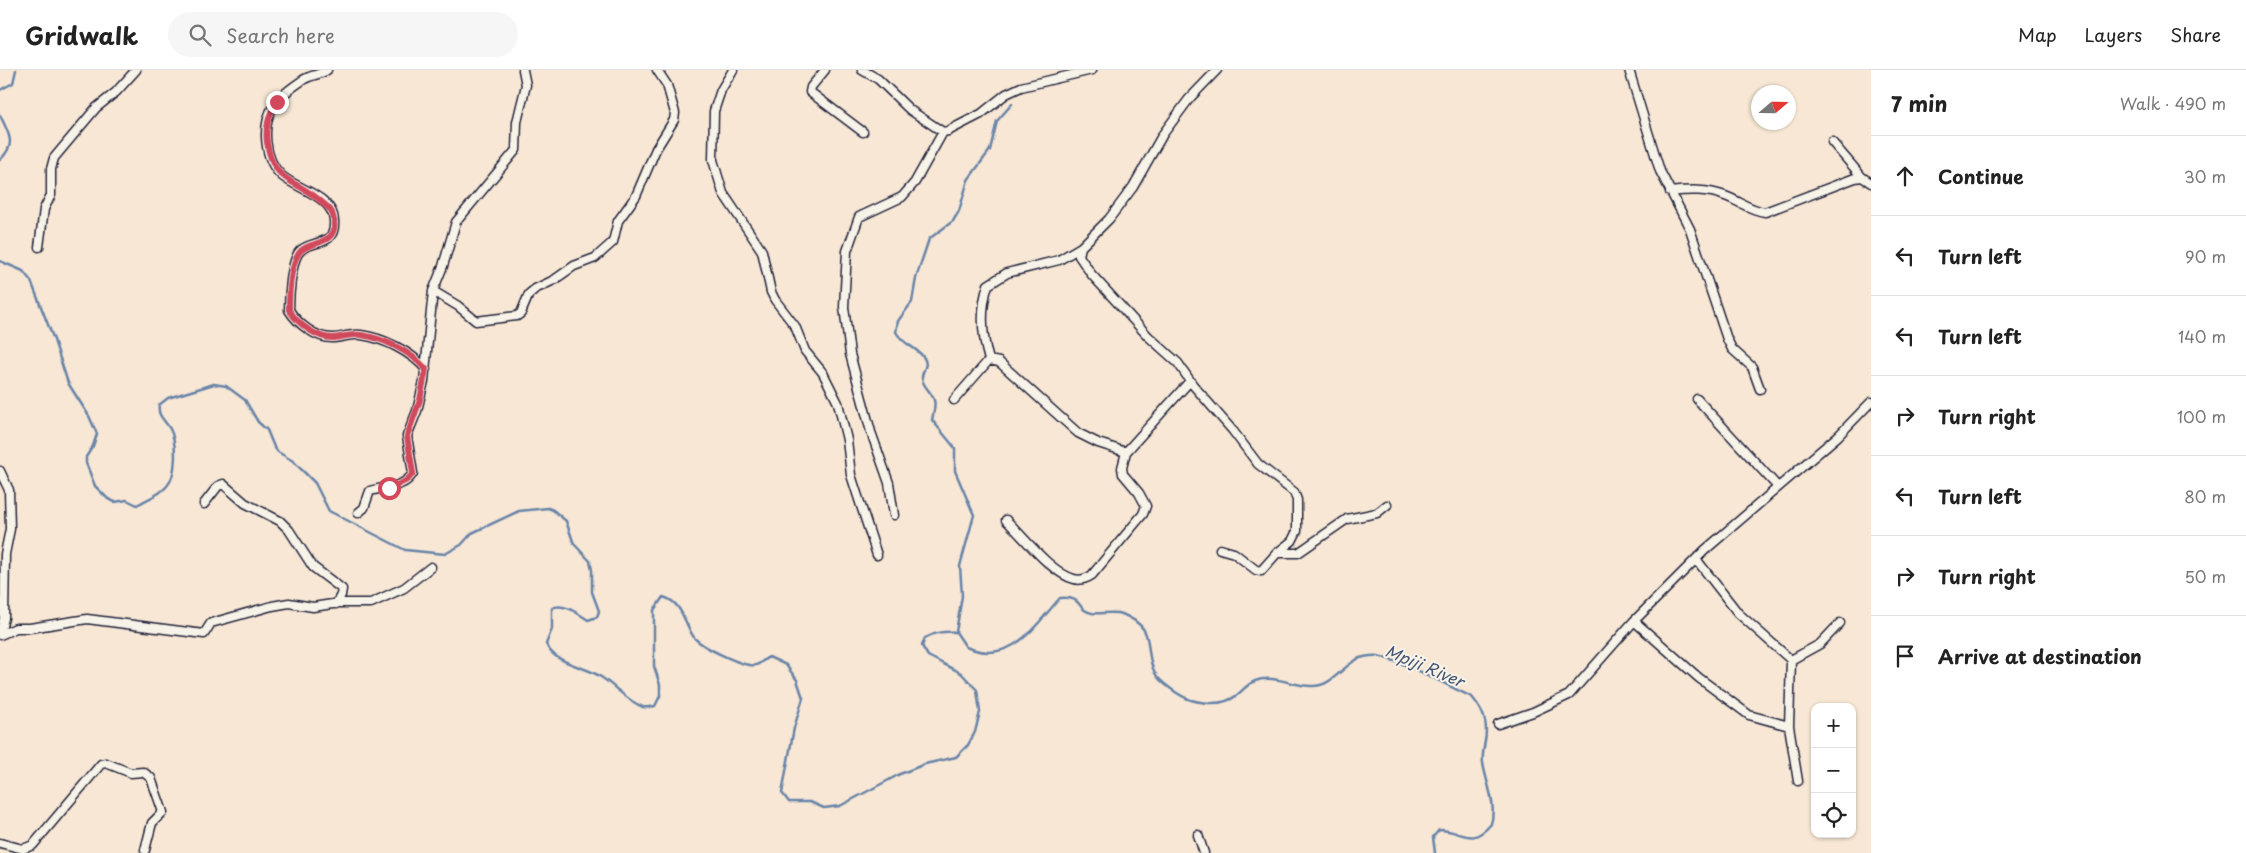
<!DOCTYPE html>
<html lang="en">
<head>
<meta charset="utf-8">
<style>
	body { margin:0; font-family:"Playpen Sans",sans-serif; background:#f6f6f6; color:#222 }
	.controls { position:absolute; right:15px; bottom:15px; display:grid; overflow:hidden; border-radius:10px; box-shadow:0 1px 4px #0004 }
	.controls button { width:45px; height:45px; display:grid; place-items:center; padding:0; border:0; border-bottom:1px solid #e0e0e0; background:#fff; color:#222; font:25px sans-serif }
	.compass { position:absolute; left:1751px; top:15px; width:45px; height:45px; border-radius:50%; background:#fff; box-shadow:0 1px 4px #0004; rotate:70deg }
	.stop { position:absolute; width:15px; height:15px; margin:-11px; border:4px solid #d1495b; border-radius:50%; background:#fff }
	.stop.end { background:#d1495b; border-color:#fff; box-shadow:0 1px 5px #0008 }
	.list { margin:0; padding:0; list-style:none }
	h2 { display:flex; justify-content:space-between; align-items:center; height:65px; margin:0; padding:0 20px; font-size:21px }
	h2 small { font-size:16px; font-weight:400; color:#767676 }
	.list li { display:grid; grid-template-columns:32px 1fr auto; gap:15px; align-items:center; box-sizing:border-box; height:80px; padding:0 20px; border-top:1px solid #e0e0e0 }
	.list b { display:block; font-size:19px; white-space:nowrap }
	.list em { font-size:16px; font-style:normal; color:#767676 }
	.icon { flex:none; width:28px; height:28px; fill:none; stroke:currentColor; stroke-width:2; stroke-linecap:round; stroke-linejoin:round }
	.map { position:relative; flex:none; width:1871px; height:783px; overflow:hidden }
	header { display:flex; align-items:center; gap:30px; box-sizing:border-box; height:70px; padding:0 25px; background:#fff; border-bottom:1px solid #e0e0e0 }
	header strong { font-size:24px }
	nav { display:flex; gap:28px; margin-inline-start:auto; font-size:18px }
	.search { width:350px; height:45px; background:#f6f6f6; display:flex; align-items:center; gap:12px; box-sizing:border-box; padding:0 18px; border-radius:28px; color:#767676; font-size:19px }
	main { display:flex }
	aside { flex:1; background:#fff }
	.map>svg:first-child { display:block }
</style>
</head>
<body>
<header>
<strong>Gridwalk</strong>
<div class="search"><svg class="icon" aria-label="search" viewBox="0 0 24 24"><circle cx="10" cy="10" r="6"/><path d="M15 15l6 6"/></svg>Search here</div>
<nav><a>Map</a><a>Layers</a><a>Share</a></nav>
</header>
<main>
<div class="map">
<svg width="1871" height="783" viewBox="0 0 1871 783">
	<rect width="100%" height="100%" fill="#f7e7d4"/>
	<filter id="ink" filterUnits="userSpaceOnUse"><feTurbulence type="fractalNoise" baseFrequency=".02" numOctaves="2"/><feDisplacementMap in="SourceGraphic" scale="10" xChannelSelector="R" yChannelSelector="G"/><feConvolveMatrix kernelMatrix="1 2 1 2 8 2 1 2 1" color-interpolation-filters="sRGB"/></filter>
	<g filter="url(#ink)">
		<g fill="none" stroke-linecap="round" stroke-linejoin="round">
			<path stroke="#6984a9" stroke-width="2.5" d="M0,20L13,13L16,0
				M0,45C9,65 17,73 0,90
				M0,191L23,201L31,211L54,270L68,313L89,346L97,364L93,376L86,387V393L95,416L108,429L115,432L127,430L137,435C147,429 160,425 167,416C177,405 177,372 170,359C165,350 157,346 159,335L168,328L214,314L226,316L245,330L258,352L267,360L274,377L278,382L293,391L315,413L329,441L405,480L445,484L461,475L472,463L519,441L548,438L553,440L566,451L574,474L590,491L592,500V522L599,541L597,547L588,550C578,544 564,532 552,538V559L546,574C555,595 584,595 601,607C615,616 627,631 643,637C647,638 650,637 655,636L660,626V615L654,596V540L663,527C682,532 684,552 693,566C699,576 745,598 756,595C760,594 764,589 769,587L786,595L797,610L803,628L794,658L782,723L789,732H810L824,738L840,736L900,704L925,694L956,687L968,675L975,662L980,642L977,620L961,603L928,586L922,576L925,568C936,562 944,561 956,562
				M956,562L966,577C1011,596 1034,557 1060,528C1085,526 1075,540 1092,543C1101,544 1113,541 1122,544C1159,559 1142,578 1155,603C1159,612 1181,627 1191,630C1206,634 1224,636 1237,625C1243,620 1249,613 1255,611C1273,604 1293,616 1311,616C1331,617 1340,599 1356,590C1360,587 1372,585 1378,586C1410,594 1442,613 1472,627C1478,634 1483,642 1485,651C1489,669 1481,677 1483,693C1486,713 1497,734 1491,754C1471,778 1463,760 1439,760L1433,767L1435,783
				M956,562L962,526L960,496L974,445L955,401V378L932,350C933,344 936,336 934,330C932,322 921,315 922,307C922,300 929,296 924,288C917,277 904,276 896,262L898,251L912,232L916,208L929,169L953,151L959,141L968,110L990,80L997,51L1012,34"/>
			<g stroke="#22223b" stroke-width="11">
				<path id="minor" d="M327,0C320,5 310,5 303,10C294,16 280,26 274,35C261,55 264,90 282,106C297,119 333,126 334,151C336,178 311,169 300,181C291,190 289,227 289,240C297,253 316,269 334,268C343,267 352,264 361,265C384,268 411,282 426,299
					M733,0L721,20L714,41L713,90L723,123L762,181L771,222L775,230L795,256L805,281L823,303L838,333L847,370L851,405L877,485
					M825,0L811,17L810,22L863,62
					M862,0L878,9L910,40L943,62L948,61L981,44L1006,24L1021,17L1092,0
					M1217,0L1189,29L1163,64L1133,117L1109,149L1081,177L1079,186L1092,205L1148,266L1178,293L1193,315L1233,361L1258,394L1294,422L1297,430V461L1292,471L1277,483
					M1629,0L1660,101L1690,159L1727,269L1732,279L1752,297L1760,319
					M1832,72L1862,107
					M1670,122C1689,120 1707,119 1725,126C1739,131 1750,140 1765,142L1855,108L1862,107L1871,113
					M39,177L44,139L51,125V99L54,88L96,38L116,22L136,0
					M433,221L458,236L476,251L517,246L521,243L529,224L535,219L554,210L574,196L595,188L613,172L618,151L636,126L656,79L674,50L675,43L667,15L657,0
					M989,290L999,292L1078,363L1098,373L1126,382
					M1697,329L1777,416
					M954,330L989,290C982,266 980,240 988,215L1007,203L1059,190L1081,177
					M0,401L9,420L10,459L5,484L4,548L0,564
					M204,434L218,416L223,414L245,433L280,451L289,460L313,497L342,519L341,525L336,534
					M358,443L364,438L370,421C385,416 404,419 413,403L407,366L417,341L424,311L433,221L443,196L456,152L516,80L517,52L526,15L523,0
					M894,445L889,413L871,362L850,284L844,237L847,181L859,147L902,127L915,112L943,62
					M1006,450C1023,466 1051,503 1074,509C1081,511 1086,509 1092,505L1143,444L1146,436L1139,423L1123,404L1122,398L1126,382L1190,311
					M1220,479L1234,483L1256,500L1261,501L1277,483H1298L1347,449L1377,443L1387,435
					M1696,489L1738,543L1791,590
					M1634,551L1699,608L1749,645L1789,656
					M0,565L16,558H30L87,549L204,564L211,553L272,536L289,533L313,537L339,533H371L404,518L431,497
					M1498,654L1533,642L1569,625L1634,551L1705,480L1838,366L1871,332
					M1798,711L1789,656L1791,590L1820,574L1840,553
					M1198,765L1204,783
					M0,773L23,779L33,775L101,694L106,693L131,703L143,702L151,708L163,742L152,753L145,780"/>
			</g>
			<use href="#minor" stroke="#f7f3e8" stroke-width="8"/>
		</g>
	</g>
	<g fill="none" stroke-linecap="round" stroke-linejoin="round" filter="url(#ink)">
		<path stroke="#d1495b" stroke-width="6" d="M277,32C269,43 265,59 267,72C273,115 298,109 324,134C328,137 332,140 333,146C342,177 307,170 299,183C290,197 289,224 289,240C297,253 317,269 334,268C343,267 352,264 361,265C384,268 411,282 426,299L420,330L407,366L413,403C408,412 399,414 389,418"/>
	</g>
	<g text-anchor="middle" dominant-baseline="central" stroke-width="4" stroke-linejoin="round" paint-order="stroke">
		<g font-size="16" font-style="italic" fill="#455372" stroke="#f7f3e8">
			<text transform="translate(1425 595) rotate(23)">Mpiji River</text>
		</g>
	</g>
</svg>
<div class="controls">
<button>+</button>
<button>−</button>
<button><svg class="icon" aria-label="locate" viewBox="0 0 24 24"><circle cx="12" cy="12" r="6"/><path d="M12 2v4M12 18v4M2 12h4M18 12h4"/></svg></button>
</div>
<svg class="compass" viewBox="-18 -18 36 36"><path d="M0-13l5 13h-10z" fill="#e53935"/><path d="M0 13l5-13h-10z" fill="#767676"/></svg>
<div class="stop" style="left:389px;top:418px"></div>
<div class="stop end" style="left:277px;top:32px"></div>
</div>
<aside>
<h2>7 min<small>Walk · 490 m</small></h2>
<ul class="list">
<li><svg class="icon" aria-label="ahead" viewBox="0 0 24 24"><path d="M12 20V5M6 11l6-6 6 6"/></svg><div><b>Continue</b></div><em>30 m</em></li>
<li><svg class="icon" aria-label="left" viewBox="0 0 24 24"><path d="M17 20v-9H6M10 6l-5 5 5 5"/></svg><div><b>Turn left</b></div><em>90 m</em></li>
<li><svg class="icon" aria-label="left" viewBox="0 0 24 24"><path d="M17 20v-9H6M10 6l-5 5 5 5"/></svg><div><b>Turn left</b></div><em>140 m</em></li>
<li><svg class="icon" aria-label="right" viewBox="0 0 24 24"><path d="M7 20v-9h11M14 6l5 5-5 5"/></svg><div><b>Turn right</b></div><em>100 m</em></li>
<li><svg class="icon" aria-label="left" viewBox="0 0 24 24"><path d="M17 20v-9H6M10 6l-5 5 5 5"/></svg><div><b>Turn left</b></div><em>80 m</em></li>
<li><svg class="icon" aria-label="right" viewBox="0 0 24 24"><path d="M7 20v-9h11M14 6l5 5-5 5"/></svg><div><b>Turn right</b></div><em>50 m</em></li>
<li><svg class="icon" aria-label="arrive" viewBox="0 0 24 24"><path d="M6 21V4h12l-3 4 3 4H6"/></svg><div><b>Arrive at destination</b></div></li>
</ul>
</aside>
</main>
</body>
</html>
